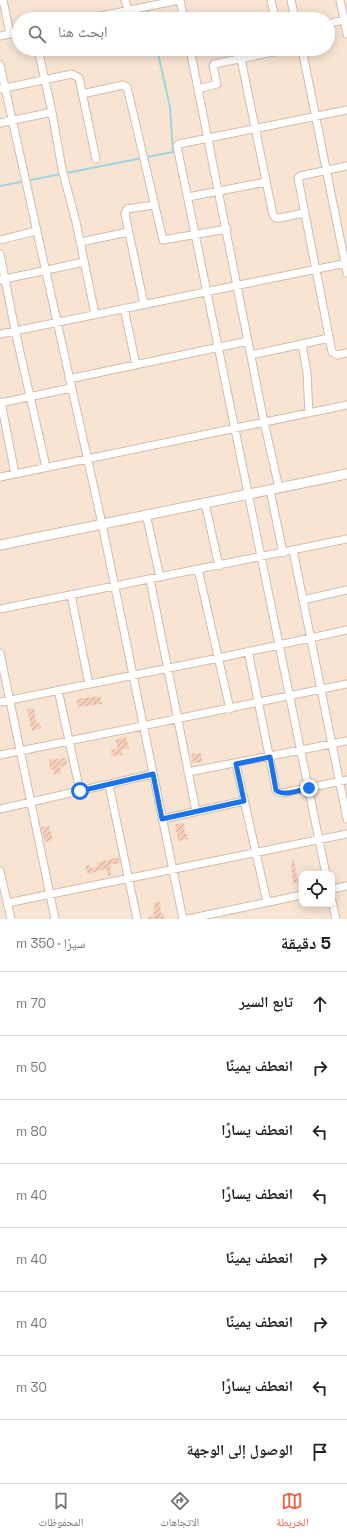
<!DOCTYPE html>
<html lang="ar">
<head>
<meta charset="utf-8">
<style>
	body { margin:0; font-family:"Space Grotesk","Noto Naskh Arabic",sans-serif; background:#f2f2f2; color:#222; direction:rtl }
	.controls { position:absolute; right:12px; bottom:12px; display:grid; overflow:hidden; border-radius:8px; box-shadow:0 2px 10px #0003 }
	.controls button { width:36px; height:36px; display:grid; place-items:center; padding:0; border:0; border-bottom:1px solid #e0e0e0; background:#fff; color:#222; font:20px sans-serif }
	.stop { position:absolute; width:12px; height:12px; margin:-9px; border:3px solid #1a73e8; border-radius:50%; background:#fff }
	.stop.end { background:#1a73e8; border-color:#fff; box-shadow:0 1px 4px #0008 }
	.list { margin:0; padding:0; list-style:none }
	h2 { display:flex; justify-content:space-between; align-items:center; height:52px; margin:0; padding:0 16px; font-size:17px }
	h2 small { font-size:13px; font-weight:400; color:#767676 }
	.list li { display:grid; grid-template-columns:26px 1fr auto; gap:12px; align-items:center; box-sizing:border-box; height:64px; padding:0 16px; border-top:1px solid #e0e0e0 }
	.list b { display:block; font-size:15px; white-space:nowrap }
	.list em { font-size:13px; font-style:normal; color:#767676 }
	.icon { flex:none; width:22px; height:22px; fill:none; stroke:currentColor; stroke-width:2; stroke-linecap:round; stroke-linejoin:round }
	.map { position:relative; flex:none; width:347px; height:919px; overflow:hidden; direction:ltr }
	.search { position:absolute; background:#fff; box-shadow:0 2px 10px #0003; left:12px; right:12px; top:12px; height:44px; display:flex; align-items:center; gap:10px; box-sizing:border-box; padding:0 14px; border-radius:22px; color:#767676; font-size:15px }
	.sheet { height:564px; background:#fff }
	nav { display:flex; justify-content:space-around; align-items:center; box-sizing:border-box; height:56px; border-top:1px solid #e0e0e0; background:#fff; font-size:11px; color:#767676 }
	nav a { display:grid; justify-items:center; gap:2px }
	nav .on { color:#f25b40 }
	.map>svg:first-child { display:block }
</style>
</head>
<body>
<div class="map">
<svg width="347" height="919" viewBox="0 0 347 919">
	<defs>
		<pattern id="building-hatch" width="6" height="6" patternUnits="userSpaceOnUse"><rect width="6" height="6" fill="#f6ceba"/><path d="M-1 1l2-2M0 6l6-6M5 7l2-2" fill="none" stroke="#ca9"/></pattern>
	</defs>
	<rect width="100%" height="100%" fill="#fef3e5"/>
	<path fill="#f7e4d3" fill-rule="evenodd" d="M0,0H347V919H0ZM19,19H328V49H19ZM302,874H332V904H302Z"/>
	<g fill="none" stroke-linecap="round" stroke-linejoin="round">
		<path stroke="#9dd7dd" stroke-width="2" d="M148,8L150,19
			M0,186L173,152L170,107L157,49"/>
	</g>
	<path fill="url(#building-hatch)" d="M100,696L102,704L78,707L76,699Z
		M34,708L36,724L40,723L41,728L32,731L27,709Z
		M126,737L129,748L121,750L123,755L112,756L111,749H118L115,740Z
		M201,753L202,762L193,763L191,754Z
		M66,758L67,765L60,767L61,773L54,774L53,769L50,770L49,760Z
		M184,823L185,834H187L188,839L178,841L175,824Z
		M49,826L53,840L45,842L41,827Z
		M119,857L120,863L110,865L111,876H108L106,869L88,874L85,866L90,865L91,868L98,867L97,863Z
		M294,860L298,882L293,883L291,861Z
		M154,902H160L161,914L163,913L164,919H148V917L154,916Z"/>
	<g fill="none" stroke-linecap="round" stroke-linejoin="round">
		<g stroke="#d4bbac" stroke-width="9">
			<path id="minor" d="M3,0L10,34
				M125,0L128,10
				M180,0L184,19
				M271,0L275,19
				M291,0L295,19
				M340,0L347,34
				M86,19L179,0
				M328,24L347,19
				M0,36L19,32
				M38,49L52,112L62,169L76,222L95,314
				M190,49L264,422L279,488
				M302,49L347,273
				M241,59L273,215L276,218H280L304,213
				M0,65L102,524L183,919
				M0,89L72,74L79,78L96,159
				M198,89L217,84L213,66L214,64L289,49
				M82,94L123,85L127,87L163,240L227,229
				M0,123L52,112
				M347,166L300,176L298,178L332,352L337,355L347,353
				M188,197L266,182
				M0,240L36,231
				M81,242L128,232
				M0,254L15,330L46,467
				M0,280L84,262
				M144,304L125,214L127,209L154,205
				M124,308L136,365
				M0,334L347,263
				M302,344L329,338
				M251,355L302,344L307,373L309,413
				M69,379L248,341
				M1,402L15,474
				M0,403L71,388
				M0,477L347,405
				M270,490L283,553
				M205,503L219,566
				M146,514L160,577
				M293,550L347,819
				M198,569L230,709
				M150,579L196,811
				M71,595L89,684
				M303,600L347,590
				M0,609L347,539
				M248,651L276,790L278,792L283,793L347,780
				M0,653L55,919
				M58,690L80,791
				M0,702L219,658L347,630
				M0,755L347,684
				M236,764L267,902
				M188,772L347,741
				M109,785L137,919
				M0,809L153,774
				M162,819L244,801
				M0,871L11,919
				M326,874L177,146L179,144L347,110
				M332,889L347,886
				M332,901L336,919
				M7,903L347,834
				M188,919L302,895"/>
		</g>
		<g stroke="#d4bbac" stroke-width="11">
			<path id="tertiary" d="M0,545L347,474"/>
		</g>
		<use href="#minor" stroke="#fff" stroke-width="7"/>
		<use href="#tertiary" stroke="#fff" stroke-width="9"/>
	</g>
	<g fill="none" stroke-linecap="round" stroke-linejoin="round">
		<path stroke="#1a73e8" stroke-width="5" d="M80,791L153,774L162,819L244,801L236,764L270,757L276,790C283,797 300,790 309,788"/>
	</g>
</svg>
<div class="controls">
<button><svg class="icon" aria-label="locate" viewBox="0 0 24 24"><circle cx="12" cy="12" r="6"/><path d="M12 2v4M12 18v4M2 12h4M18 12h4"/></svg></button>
</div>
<div class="stop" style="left:80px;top:791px"></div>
<div class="stop end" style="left:309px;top:788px"></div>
<div class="search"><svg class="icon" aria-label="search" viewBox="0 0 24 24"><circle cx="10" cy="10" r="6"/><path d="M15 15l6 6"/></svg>ابحث هنا</div>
</div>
<section class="sheet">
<h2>5 دقيقة<small>سيرًا · 350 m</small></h2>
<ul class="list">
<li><svg class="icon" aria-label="ahead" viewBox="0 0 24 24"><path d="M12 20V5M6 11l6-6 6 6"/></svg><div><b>تابع السير</b></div><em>70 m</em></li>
<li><svg class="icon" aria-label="right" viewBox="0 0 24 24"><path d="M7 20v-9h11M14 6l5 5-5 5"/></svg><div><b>انعطف يمينًا</b></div><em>50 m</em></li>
<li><svg class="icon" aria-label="left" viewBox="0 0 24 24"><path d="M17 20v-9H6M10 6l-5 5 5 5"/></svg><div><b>انعطف يسارًا</b></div><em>80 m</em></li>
<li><svg class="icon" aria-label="left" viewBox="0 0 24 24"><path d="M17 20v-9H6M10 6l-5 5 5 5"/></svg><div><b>انعطف يسارًا</b></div><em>40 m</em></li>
<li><svg class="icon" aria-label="right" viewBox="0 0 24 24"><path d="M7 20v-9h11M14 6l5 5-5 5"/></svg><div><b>انعطف يمينًا</b></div><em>40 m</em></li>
<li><svg class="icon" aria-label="right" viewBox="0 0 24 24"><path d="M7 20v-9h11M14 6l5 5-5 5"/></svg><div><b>انعطف يمينًا</b></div><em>40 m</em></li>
<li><svg class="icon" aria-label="left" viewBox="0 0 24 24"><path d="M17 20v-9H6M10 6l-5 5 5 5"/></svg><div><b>انعطف يسارًا</b></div><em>30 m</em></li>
<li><svg class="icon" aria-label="arrive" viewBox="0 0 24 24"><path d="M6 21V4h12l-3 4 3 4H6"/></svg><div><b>الوصول إلى الوجهة</b></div></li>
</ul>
</section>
<nav>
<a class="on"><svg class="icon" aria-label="map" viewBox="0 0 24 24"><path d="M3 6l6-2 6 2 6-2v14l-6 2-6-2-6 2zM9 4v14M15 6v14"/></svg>الخريطة</a>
<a><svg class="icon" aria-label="directions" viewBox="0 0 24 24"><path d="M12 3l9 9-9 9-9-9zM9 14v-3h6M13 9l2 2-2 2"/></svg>الاتجاهات</a>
<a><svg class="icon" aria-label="saved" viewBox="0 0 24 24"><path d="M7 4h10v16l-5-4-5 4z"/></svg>المحفوظات</a>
</nav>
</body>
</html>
